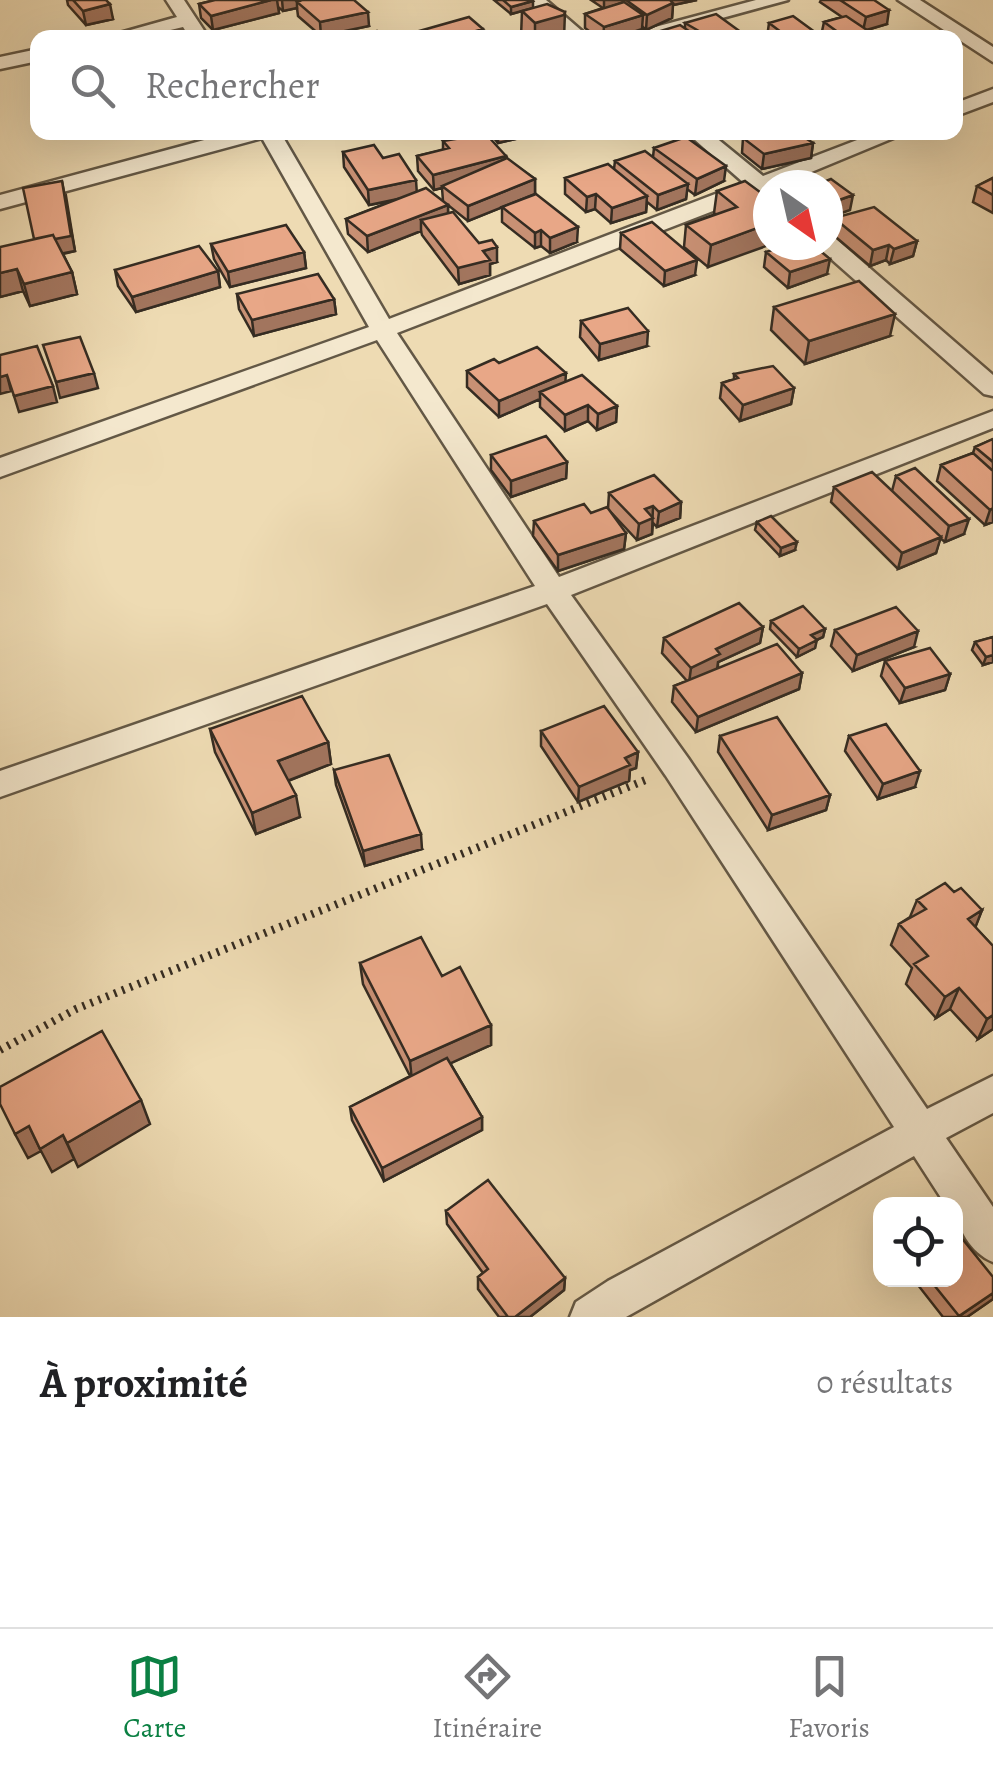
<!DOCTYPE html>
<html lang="fr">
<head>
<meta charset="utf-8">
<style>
	body { margin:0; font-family:Alegreya,serif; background:#f6f6f6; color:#202124 }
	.controls { position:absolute; right:30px; bottom:30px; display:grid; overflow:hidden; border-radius:20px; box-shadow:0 10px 40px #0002 }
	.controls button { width:90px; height:90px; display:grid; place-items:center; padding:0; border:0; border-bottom:2px solid #e0e0e0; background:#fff; color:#202124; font:50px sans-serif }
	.compass { position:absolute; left:753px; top:170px; width:90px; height:90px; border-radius:50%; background:#fff; box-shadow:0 10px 40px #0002; rotate:146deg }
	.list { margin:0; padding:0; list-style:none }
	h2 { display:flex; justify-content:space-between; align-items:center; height:130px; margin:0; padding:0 40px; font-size:42px }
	h2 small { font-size:32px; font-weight:400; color:#757577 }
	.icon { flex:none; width:55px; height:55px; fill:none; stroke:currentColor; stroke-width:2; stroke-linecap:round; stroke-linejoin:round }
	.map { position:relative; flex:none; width:993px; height:1317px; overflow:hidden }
	.search { position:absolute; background:#fff; box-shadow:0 10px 40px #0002; left:30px; right:30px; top:30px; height:110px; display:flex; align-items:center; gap:25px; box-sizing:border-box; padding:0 35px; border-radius:20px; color:#757577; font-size:38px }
	.sheet { height:310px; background:#fff }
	nav { display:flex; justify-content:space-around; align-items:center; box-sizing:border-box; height:140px; border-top:2px solid #e0e0e0; background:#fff; font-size:28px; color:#757577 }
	nav a { display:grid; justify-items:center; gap:5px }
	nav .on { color:#0b8043 }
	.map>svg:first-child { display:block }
</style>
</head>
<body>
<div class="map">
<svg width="993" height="1317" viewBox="0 0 993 1317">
	<rect width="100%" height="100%" fill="#eedbb3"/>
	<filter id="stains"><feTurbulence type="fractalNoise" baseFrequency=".002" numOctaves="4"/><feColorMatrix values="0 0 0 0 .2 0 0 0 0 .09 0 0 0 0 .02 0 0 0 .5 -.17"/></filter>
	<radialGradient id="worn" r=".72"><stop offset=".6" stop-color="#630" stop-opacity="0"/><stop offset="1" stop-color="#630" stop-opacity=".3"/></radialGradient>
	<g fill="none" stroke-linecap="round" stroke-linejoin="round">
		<g stroke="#635846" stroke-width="5">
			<path id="minor" d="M166,0H184L209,38H190L183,27L137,38H102L177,17Z
				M526,0H546L590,38H569Z
				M756,0H788L649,38H614Z
				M898,0H920L993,47V62Z
				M38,49V61L0,69V57Z
				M993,89V102L956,116V103Z
				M234,132H280L389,319L744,183L686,132H709L763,176L878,132H908L780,185H768V199L757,194L397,333L559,577L993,411V428L571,595L688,758L927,1109L993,1076V1113L946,1138L993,1207V1262C971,1253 956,1228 956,1204H945L914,1156L626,1317H570L576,1302L608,1281L894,1127L666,776L547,604L0,797V771L535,586L377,340L0,477V458L369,327L262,138L0,209V195Z
				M828,237L836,239L993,375V396L984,394L820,249L817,245H828Z"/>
		</g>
		<path stroke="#352c22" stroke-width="8" stroke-dasharray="2.5 6" stroke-linecap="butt" d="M0,1050L76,1009L648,779"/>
		<use href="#minor" fill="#f4e8ce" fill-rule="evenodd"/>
	</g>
	<path fill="#c89074" stroke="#352c22" stroke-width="2.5" d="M67,0H106L113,19L86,25L68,5Z
		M215,0H354L369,26L321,36L298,16L297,8L283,11L278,7L279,13L213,30L201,18L199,4Z
		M494,0H532L533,8L564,38L521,37L522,11L528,9L511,14Z
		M591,0H697L673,5L672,18L646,30L643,27L642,29L616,38H598L585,28V14L603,8Z
		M821,0H874L887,24L867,30L876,38H823L821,36L824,22L842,17L820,2Z
		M685,23L749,38H654V33L685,28Z
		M769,23L823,38L767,37Z
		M489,132H533V135L498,143Z
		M743,138L813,143L811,158L762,169L742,153Z
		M443,141L506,156V159L535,179V194L577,242L550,253L541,246L535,248L502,222V207L468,221L448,205V213L497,262L490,264V275L459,284L422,235L421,231L368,252L348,234L346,219L396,200L369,205L344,167L343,152L383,158L417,192L443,201L442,188L434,190L418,171L417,156L443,150Z
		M654,148L724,181L695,195L687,189L686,199L657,210L647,202L646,212L611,223L595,209L586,212L565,194V178L614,169L615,161L653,157Z
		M993,178V213L973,202L977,186Z
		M717,191L768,198L708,267L684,247L686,225L716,214L714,213Z
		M66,196L75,251L63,254L72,272L77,294L30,306L23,291L0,297L34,239Z
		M834,218L917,241L913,256L890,264L886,260L870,266L831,233Z
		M621,233L695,275L664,286L620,249Z
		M211,244L304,252L306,268L230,287L214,259Z
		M766,252L827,274L788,288L764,267Z
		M115,270L218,271L220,287L136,312L118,286Z
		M237,294L334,299L336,314L254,336L239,309Z
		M774,307L890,336L805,364L771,330Z
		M581,321L647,346L599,360L580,337Z
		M499,363L565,381L617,406L616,422L597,430L588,421L565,431L540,407V399L499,417L467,387V371Z
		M734,374L794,388L791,404L740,421L720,398L722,383L734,379Z
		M993,439V522L985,525L937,481L941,465L973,453L975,447Z
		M491,455L567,462L566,478L511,497L491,470Z
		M896,476L964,534L945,542L940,538L936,553L898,569L831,502L834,487L892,491Z
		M609,493L681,502L680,518L657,527L653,523L652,534L637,540L608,509Z
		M591,513L626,533L624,549L558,571L533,536L534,521Z
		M757,522L795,550L780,556L755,530Z
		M771,621L825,629L823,637L816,640L815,648L797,657L770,629Z
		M763,627L760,643L718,662V668L802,673L799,689L696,732L672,702L674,686L687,681L662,653L664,638Z
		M835,630L914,647L853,671L831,646Z
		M993,637V662L983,665L972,650L975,642Z
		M885,661L950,674L945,690L900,703L881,676Z
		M210,729L328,742L331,764L288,781L300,817L256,834L215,752Z
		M541,731L638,752L636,768L630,770L629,781L578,802L541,746Z
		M720,736L830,795L826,810L768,830L718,752Z
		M849,736L915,787L878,799L845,751Z
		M334,770L422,849L365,866L336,785Z
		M954,892L982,910L975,927L993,946V1029L978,1039L950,1009L936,1018L906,984L912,968L891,945L899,924L910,917L917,900Z
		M360,963L442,976L491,1025V1045L450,1063L482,1117V1130L384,1181L352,1120L350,1107L410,1076L363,984Z
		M446,1211L565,1278L564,1290L530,1317H499L478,1289V1277L483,1273L447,1224Z
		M993,1277V1299L967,1317H943L914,1280Z"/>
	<path fill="#a2755e" stroke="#352c22" stroke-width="2.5" d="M271,0H277L279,13L213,30L211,16Z
		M282,0H324L297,2V8L283,11Z
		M604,0H624V2L604,9Z
		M666,0H697L673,5L672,18L646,30L647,15Z
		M533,1V8L511,14V7Z
		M110,4L113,19L86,25L83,11Z
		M889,10L887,24L863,31L866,17Z
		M368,12L369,26L321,36L320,22Z
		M565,12L564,38H535V23Z
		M643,15L642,29L616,38H603L604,27Z
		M483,29L484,38H452Z
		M498,132H533V135L498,143Z
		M813,143L811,158L762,169L764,154Z
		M506,156V171L434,190L433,175Z
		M726,166L724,181L695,195L697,179Z
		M535,179V194L468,221V206Z
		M416,180L417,195L369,205L368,190Z
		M62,181L75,251L38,258Z
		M688,184L686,199L657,210L658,195Z
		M596,194L595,209L586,212L587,197Z
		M853,195L850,210L828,218V204Z
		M647,196L646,212L611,223L612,208Z
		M448,205V220H421V231L368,252L367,236Z
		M768,224L769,245L708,267L711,245Z
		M578,227L577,242L550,253V238Z
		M541,230V246L535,248V233Z
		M917,241L913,256L890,264L894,249Z
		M889,245L886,260L870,266L873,250Z
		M497,247V262L490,264V275L459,284L458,268L483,251Z
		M304,252L306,268L230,287L228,272Z
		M830,259L827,274L788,288L790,272Z
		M697,260L695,275L664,286L665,271Z
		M17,269L23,291L0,297V273Z
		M218,271L220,287L136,312L132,297Z
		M72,272L77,294L30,306L24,284Z
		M334,299L336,314L254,336L252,320Z
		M895,314L890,336L805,364L809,341Z
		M648,331L647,346L599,360L600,344Z
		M94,373L98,388L60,398L56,382Z
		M566,373L565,388L540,392V399L499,417V401Z
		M7,375L11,391L0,394V377Z
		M53,386L57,402L19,412L14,396Z
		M794,388L791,404L740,421L743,405Z
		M588,405V421L565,431V415Z
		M617,406L616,422L597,430L598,414Z
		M567,462L566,478L511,497V481Z
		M681,502L680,518L657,527L659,512Z
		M653,506L652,534L637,540L639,524L645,509Z
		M993,508V522L985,525L990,510Z
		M969,519L964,534L945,542L949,526Z
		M626,533L624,549L558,571V555Z
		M941,537L936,553L898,569L902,553Z
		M797,542L795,550L780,556L781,548Z
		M763,627L760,643L718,662L717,670L689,683L691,668L716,649Z
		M825,629L823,637L810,643L811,635Z
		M918,631L914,647L853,671L857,655Z
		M817,640L815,648L797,657L799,649Z
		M993,655V662L983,665L986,657Z
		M802,673L799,689L696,732L698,717Z
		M950,674L945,690L900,703L905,688Z
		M328,742L331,764L282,783L278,761Z
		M638,752L636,768L630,770L629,781L578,802L579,787L625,758Z
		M920,771L915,787L878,799L883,784Z
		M296,795L300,817L256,834L252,813Z
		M830,795L826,810L768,830L772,815Z
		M421,834L422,849L365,866L363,851Z
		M982,910L974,931L968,919Z
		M959,988L950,1009L936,1018L945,997Z
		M993,1015V1029L978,1039L987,1019Z
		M491,1025V1045L412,1081L410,1061Z
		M141,1100L150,1124L78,1167L67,1143Z
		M482,1117V1130L384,1181L382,1168Z
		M29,1126L41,1151L28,1158L15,1134Z
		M63,1135L74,1159L52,1172L40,1149Z
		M565,1278L564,1290L530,1317H515Z
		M993,1293V1299L967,1317H958Z"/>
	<path fill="#e8a787" stroke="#352c22" stroke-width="2.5" d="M73,0H106L110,4L83,11Z
		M215,0H271L211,16L199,4Z
		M302,0H354L368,12L320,22L297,2Z
		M503,0H532L533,1L511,7Z
		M626,0H670L673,3L647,15Z
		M840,0H874L889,10L866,17Z
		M624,2L643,15L604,27L585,14Z
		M547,4L565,12L564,15L535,23L522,11Z
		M716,14L749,38H711L685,23Z
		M793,16L823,38H789L769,23Z
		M846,16L876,36L846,38L824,22Z
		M469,17L483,29L452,38L398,37Z
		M680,25L699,38H661L654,33Z
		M377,31L383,38H351Z
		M151,32L155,38H114Z
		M761,132H796L813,143L764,154L743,138Z
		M486,134L506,156L433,175L417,156L449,148L443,141Z
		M686,137L726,166L697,179L654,148Z
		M374,145L383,158L399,154L416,180L368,190L343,152Z
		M645,151L688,184L658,195L615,161Z
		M507,158L535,179L468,206L442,186Z
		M608,164L647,196L612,208L596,194L587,197L565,178Z
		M993,178V195L977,186Z
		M831,179L853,195L828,204V185H816Z
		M62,181L71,236L55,239L53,235L34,239L23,188Z
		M745,181L768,198V224L711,245L686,225L737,207L717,191Z
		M426,188L448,205L367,236L346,219Z
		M536,194L578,227L550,238L541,230L535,233L502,207Z
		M874,207L917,241L894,249L889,245L873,250L834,218Z
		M453,212L479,243L492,240L497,247L483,251L490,260L458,268L421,220Z
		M652,222L697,260L665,271L621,233Z
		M286,225L304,252L228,272L211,244Z
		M53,235L72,272L24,284L17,269L0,273V247Z
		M787,245H813L830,259L790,272L766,252Z
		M199,246L218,271L132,297L115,270Z
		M318,274L334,299L252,320L237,294Z
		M859,281L895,314L809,341L774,307Z
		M628,308L648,331L600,344L581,321Z
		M80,337L94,373L56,382L43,345Z
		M37,346L53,386L14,396L7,375L0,377V355Z
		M537,347L566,373L499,401L467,371L494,359L499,363Z
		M773,366L794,388L743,405L722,383L738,378L734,374Z
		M582,375L617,406L598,414L588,405L565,415L540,392Z
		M546,436L567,462L511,481L491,455Z
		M993,439V462L975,447Z
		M973,453L993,471V508L990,510L941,465Z
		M915,468L969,519L949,526L896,476Z
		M872,472L941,537L902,553L834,487Z
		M654,475L681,502L659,512L653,506L645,509L653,518L639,524L609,493Z
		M584,504L591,513L607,507L626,533L558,555L534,521Z
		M771,516L797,542L781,548L757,522Z
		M739,603L763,627L716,649L720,654L691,668L664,638Z
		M803,606L825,629L811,635L817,640L799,649L771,621Z
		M896,607L918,631L857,655L835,630Z
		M993,637V655L986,657L975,642Z
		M777,644L802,673L698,717L674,686Z
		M930,648L950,674L905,688L885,661Z
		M302,696L328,742L278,761L296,795L252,813L210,729Z
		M604,706L638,752L625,758L630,765L579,787L541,731Z
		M777,717L830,795L772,815L720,736Z
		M886,724L920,771L883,784L849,736Z
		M389,755L421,834L363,851L334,770Z
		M945,883L954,892L961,888L982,910L968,919L993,946V1015L987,1019L959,988L945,997L914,964L928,956L899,924L926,909L917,900Z
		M421,937L442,976L460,967L491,1025L410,1061L360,963Z
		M102,1031L141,1100L67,1143L63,1135L40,1149L29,1126L15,1134L0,1104V1087Z
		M447,1058L482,1117L382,1168L350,1107Z
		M488,1180L565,1278L515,1317H508L478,1277L488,1269L446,1211Z
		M956,1231L993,1277V1293L959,1316L930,1280H956Z"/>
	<rect width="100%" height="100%" filter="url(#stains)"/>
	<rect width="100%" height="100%" fill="url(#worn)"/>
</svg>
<div class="controls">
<button><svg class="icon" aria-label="locate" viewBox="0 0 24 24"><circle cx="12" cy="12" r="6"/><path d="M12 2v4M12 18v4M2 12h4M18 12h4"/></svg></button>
</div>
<svg class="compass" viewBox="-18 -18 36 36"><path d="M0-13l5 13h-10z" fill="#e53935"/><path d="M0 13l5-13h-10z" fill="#757577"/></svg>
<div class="search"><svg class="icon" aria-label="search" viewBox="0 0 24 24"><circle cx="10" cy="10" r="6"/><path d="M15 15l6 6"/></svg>Rechercher</div>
</div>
<section class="sheet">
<h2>À proximité<small>0 résultats</small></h2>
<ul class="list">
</ul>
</section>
<nav>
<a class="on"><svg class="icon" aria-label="map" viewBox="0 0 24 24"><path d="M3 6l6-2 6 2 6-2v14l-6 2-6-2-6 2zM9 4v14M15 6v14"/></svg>Carte</a>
<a><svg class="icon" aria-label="directions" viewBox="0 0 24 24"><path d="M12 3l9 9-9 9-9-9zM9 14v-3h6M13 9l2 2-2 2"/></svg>Itinéraire</a>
<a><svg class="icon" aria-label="saved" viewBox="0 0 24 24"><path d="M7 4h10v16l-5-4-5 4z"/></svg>Favoris</a>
</nav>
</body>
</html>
